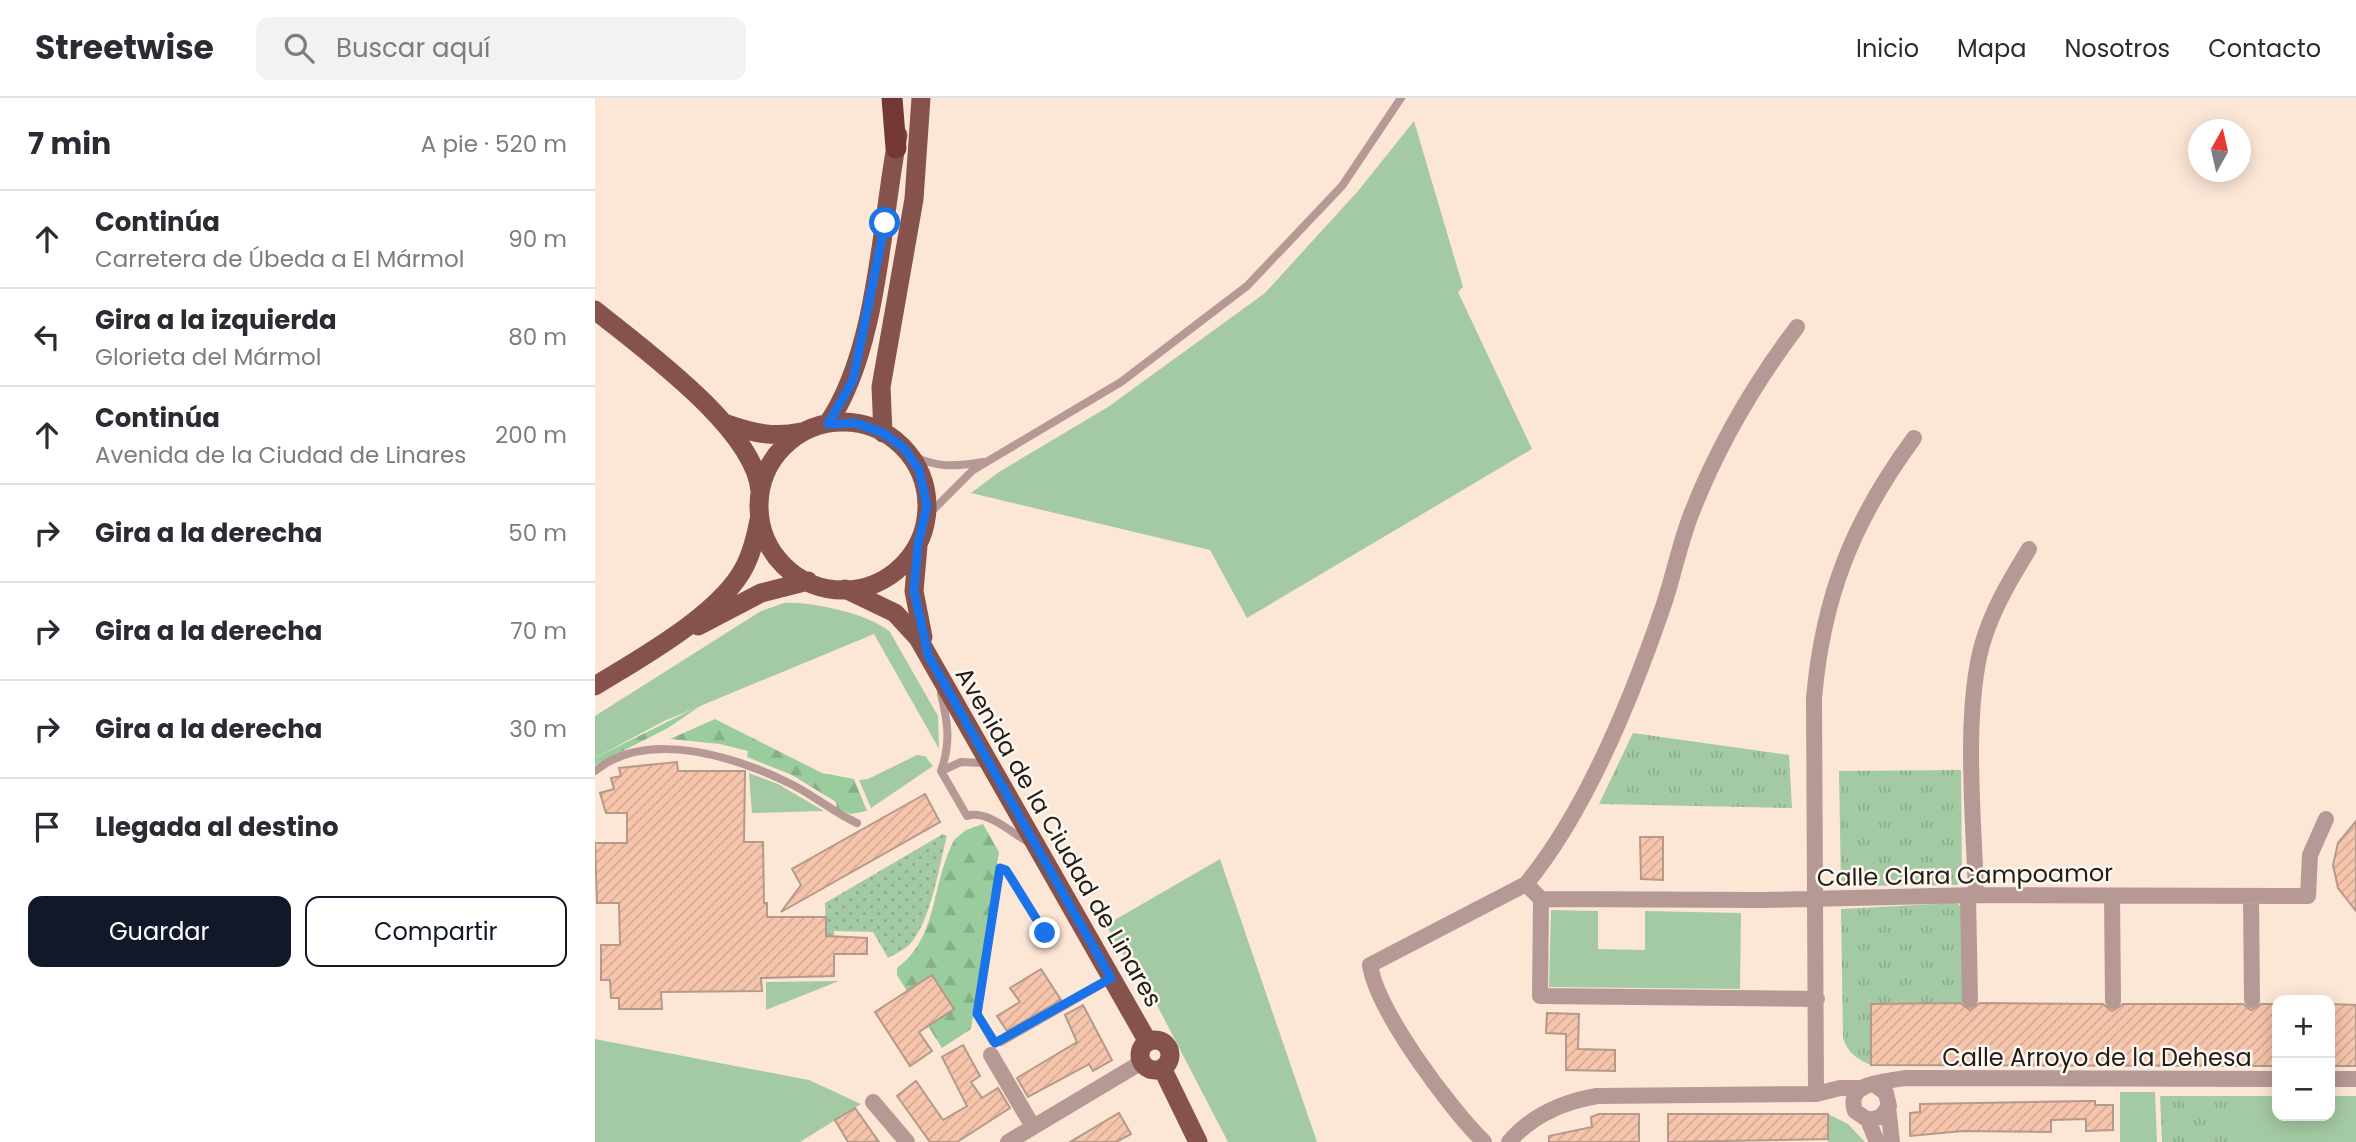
<!DOCTYPE html>
<html lang="es">
<head>
<meta charset="utf-8">
<style>
	body { margin:0; font-family:Poppins,sans-serif; background:#f2f2f3; color:#2b2b33 }
	.controls { position:absolute; right:21px; bottom:21px; display:grid; overflow:hidden; border-radius:14px; box-shadow:0 4px 18px #0003 }
	.controls button { width:63px; height:63px; display:grid; place-items:center; padding:0; border:0; border-bottom:2px solid #e1e1e2; background:#fff; color:#2b2b33; font:35px sans-serif }
	.compass { position:absolute; left:1593px; top:21px; width:63px; height:63px; border-radius:50%; background:#fff; box-shadow:0 4px 18px #0003; rotate:8deg }
	.stop { position:absolute; width:21px; height:21px; margin:-16px; border:5px solid #1a73e8; border-radius:50%; background:#fff }
	.stop.end { background:#1a73e8; border-color:#fff; box-shadow:0 2px 7px #0008 }
	.list { margin:0; padding:0; list-style:none }
	h2 { display:flex; justify-content:space-between; align-items:center; height:91px; margin:0; padding:0 28px; font-size:30px }
	h2 small { font-size:23px; font-weight:400; color:#7c7c81 }
	.list li { display:grid; grid-template-columns:46px 1fr auto; gap:21px; align-items:center; box-sizing:border-box; height:98px; padding:0 28px; border-top:2px solid #e1e1e2 }
	.list b { display:block; font-size:26px; white-space:nowrap }
	.list p { margin:0; font-size:23px; white-space:nowrap; color:#7c7c81 }
	.list em { font-size:23px; font-style:normal; color:#7c7c81 }
	.actions { display:flex; gap:14px; padding:21px 28px }
	.actions a { flex:1; padding:16px 0; border:2px solid #111827; border-radius:14px; text-align:center; font-size:24px; color:#111827 }
	.actions .main { background:#111827; color:#fff }
	.icon { flex:none; width:38px; height:38px; fill:none; stroke:currentColor; stroke-width:2; stroke-linecap:round; stroke-linejoin:round }
	.map { position:relative; flex:none; width:1761px; height:1044px; overflow:hidden }
	header { display:flex; align-items:center; gap:42px; box-sizing:border-box; height:98px; padding:0 35px; background:#fff; border-bottom:2px solid #e1e1e2 }
	header strong { font-size:33px }
	nav { display:flex; gap:38px; margin-inline-start:auto; font-size:24px }
	.search { width:490px; height:63px; background:#f2f2f3; display:flex; align-items:center; gap:18px; box-sizing:border-box; padding:0 24px; border-radius:14px; color:#7c7c81; font-size:26px }
	main { display:flex }
	aside { flex:1; background:#fff }
	.map>svg:first-child { display:block }
</style>
</head>
<body>
<header>
<strong>Streetwise</strong>
<div class="search"><svg class="icon" aria-label="search" viewBox="0 0 24 24"><circle cx="10" cy="10" r="6"/><path d="M15 15l6 6"/></svg>Buscar aquí</div>
<nav><a>Inicio</a><a>Mapa</a><a>Nosotros</a><a>Contacto</a></nav>
</header>
<main>
<aside>
<h2>7 min<small>A pie · 520 m</small></h2>
<ul class="list">
<li><svg class="icon" aria-label="ahead" viewBox="0 0 24 24"><path d="M12 20V5M6 11l6-6 6 6"/></svg><div><b>Continúa</b><p>Carretera de Úbeda a El Mármol</p></div><em>90 m</em></li>
<li><svg class="icon" aria-label="left" viewBox="0 0 24 24"><path d="M17 20v-9H6M10 6l-5 5 5 5"/></svg><div><b>Gira a la izquierda</b><p>Glorieta del Mármol</p></div><em>80 m</em></li>
<li><svg class="icon" aria-label="ahead" viewBox="0 0 24 24"><path d="M12 20V5M6 11l6-6 6 6"/></svg><div><b>Continúa</b><p>Avenida de la Ciudad de Linares</p></div><em>200 m</em></li>
<li><svg class="icon" aria-label="right" viewBox="0 0 24 24"><path d="M7 20v-9h11M14 6l5 5-5 5"/></svg><div><b>Gira a la derecha</b></div><em>50 m</em></li>
<li><svg class="icon" aria-label="right" viewBox="0 0 24 24"><path d="M7 20v-9h11M14 6l5 5-5 5"/></svg><div><b>Gira a la derecha</b></div><em>70 m</em></li>
<li><svg class="icon" aria-label="right" viewBox="0 0 24 24"><path d="M7 20v-9h11M14 6l5 5-5 5"/></svg><div><b>Gira a la derecha</b></div><em>30 m</em></li>
<li><svg class="icon" aria-label="arrive" viewBox="0 0 24 24"><path d="M6 21V4h12l-3 4 3 4H6"/></svg><div><b>Llegada al destino</b></div></li>
</ul>
<div class="actions"><a class="main">Guardar</a><a>Compartir</a></div>
</aside>
<div class="map">
<svg width="1761" height="1044" viewBox="0 0 1761 1044">
	<defs>
		<pattern id="forest-firs" width="22" height="20" patternUnits="userSpaceOnUse" patternTransform="scale(1.75)"><rect width="22" height="20" fill="#9bcc9d"/><path d="M5 1l3.5 6h-7zM16 11l3.5 6h-7z" fill="#85af86"/></pattern>
		<pattern id="park-tufts" width="24" height="20" patternUnits="userSpaceOnUse" patternTransform="scale(1.75)"><rect width="24" height="20" fill="#a4caa4"/><path d="M3 7l-1-3M5 7V3M7 7l1-3M15 17l-1-3M17 17v-4M19 17l1-3" fill="none" stroke="#8dad8c"/></pattern>
		<pattern id="garden-dots" width="8" height="8" patternUnits="userSpaceOnUse" patternTransform="scale(1.75)"><rect width="8" height="8" fill="#a4caa4"/><path d="M2 2h.1M6 6h.1" fill="none" stroke="#8dad8c" stroke-width="1.8" stroke-linecap="round"/></pattern>
		<pattern id="building-hatch" width="6" height="6" patternUnits="userSpaceOnUse" patternTransform="scale(1.75)"><rect width="6" height="6" fill="#f7c5ac"/><path d="M-1 1l2-2M0 6l6-6M5 7l2-2" fill="none" stroke="#d4a993"/></pattern>
	</defs>
	<rect width="100%" height="100%" fill="#fce7d7"/>
	<path fill="#a4caa4" d="M819,23L868,189L863,194L937,351L652,520L615,452L376,395L404,374L513,309L670,195L763,93Z
		M189,505C215,503 275,516 295,534L343,618L344,651L279,536L69,623L0,660V618L166,513Z
		M322,657L330,658L338,668L276,710L264,682L273,681Z
		M154,675L183,686L229,713L157,715Z
		M625,761L722,1044H633L536,857L530,860L511,827Z
		M956,812L1003,813V851L1050,852V813L1146,815L1145,891L954,889Z
		M244,883L171,912V884Z
		M0,941L214,982L266,1006L205,1044H0Z
		M1525,994H1560L1562,1044H1525Z
		M1634,998H1682V1018H1735V998H1761V1044H1634Z
		M1233,1016L1253,1026L1270,1044H1233Z"/>
	<path fill="url(#forest-firs)" d="M108,606L73,630L0,667V660Z
		M120,621L227,675L259,681L272,713L256,716L242,711L241,704L197,677L152,659L153,653L125,646L75,641Z
		M388,726L404,754L376,931L347,950L333,928L359,910L337,877L312,893L302,877V870C344,840 336,783 360,741L371,732Z"/>
	<path fill="url(#park-tufts)" d="M1038,635L1194,657L1197,710L1004,706Z
		M1366,672L1367,780L1362,787L1246,788L1244,673Z
		M1361,805L1368,809V905L1276,906V967C1263,962 1252,954 1248,940L1246,811Z
		M1565,998H1634V1044H1567Z"/>
	<path fill="url(#garden-dots)" d="M348,736L352,738C344,767 336,824 315,846C309,852 300,856 293,860L278,834L239,833V838H231L230,805Z"/>
	<path fill="url(#building-hatch)" stroke="#b5998a" stroke-width="2" d="M82,664L83,673H150L149,744H168L169,805H172V819H231V838L272,840V856H239V878L166,880L167,893L66,894L67,911H24V900H16L15,882H6V847H25L24,805H2L0,745H32V715H11L5,695L19,691L16,680L26,678L24,670Z
		M330,696L345,724L186,814L206,787L197,771Z
		M1761,723V813L1743,790L1738,767L1743,745Z
		M1045,739H1068V782L1046,781Z
		M446,871L466,902L412,933L402,918L425,904L415,890Z
		M337,877L359,911L324,934L337,953L315,968L280,914Z
		M1365,905L1375,912L1385,905L1508,906L1517,913L1528,906H1648L1656,912L1666,906H1682V968L1276,967V906Z
		M1735,906L1761,907V968H1735Z
		M488,907L517,962L498,973L494,966L433,999L422,980L482,944L470,917Z
		M952,915L984,916L983,951L1020,952V973L971,972V936L951,935Z
		M368,947L385,978L376,984L387,1000L403,990L415,1010L362,1044H335L302,998L321,983L348,1022L372,1008L347,959Z
		M1491,1003H1500V1007H1518V1032L1491,1033V1021L1456,1022V1034L1368,1033L1315,1038V1015L1325,1014V1006Z
		M260,1010L284,1044H253L240,1022Z
		M524,1015L536,1036L521,1044H475Z
		M1004,1016H1044V1044H954V1038L997,1029L996,1019Z
		M1073,1016H1233V1041L1073,1044Z"/>
	<g fill="none" stroke-linecap="round" stroke-linejoin="round">
		<path stroke="#b69895" stroke-width="8" d="M314,356C341,370 358,369 388,364
			M332,418L378,372L526,284L652,188L747,88L806,0
			M346,596C353,624 356,645 346,673L372,718C391,711 417,735 433,744
			M0,673C53,629 144,660 198,687C221,699 240,715 262,725
			M346,673L366,664L389,665
			M455,836L450,835L411,772L405,770L382,916L398,944H406L516,881"/>
		<path stroke="#b69895" stroke-width="16" d="M1381,797C1379,723 1368,617 1387,547C1397,512 1415,482 1434,451
			M1373,798L1375,902
			M1517,798L1518,903
			M1656,798L1657,902
			M946,801L1169,802L1381,797L1713,798L1715,757L1731,721
			M946,801L931,786C992,712 1038,597 1069,506C1079,476 1085,444 1097,414C1123,348 1159,286 1202,229
			M946,801L945,898L1222,901
			M396,957L437,1027
			M1735,981H1761
			M1280,987L1291,995L1294,1008L1286,1019L1273,1022L1260,1013C1250,983 1291,984 1310,980L1682,981
			M1221,996L1219,600C1228,498 1258,423 1319,340
			M278,1004L312,1044
			M1293,1009L1297,1044
			M1273,1022L1282,1044
			M413,1044L547,964
			M889,1044C855,1011 782,913 775,867L931,786
			M914,1044C937,1017 967,1004 1002,998L1221,996L1245,990H1265"/>
		<path stroke="#86524e" stroke-width="19" d="M0,212C48,251 160,331 165,393
			M164 408a84 84 0 1 1 168 0a84 84 0 1 1-168 0Z
			M233,325C283,252 286,124 303,37
			M132,326C158,335 179,340 206,334
			M288,335L286,289L319,101L326,0
			M323,448L319,493L328,539
			M250,491L300,515L323,540L553,944
			M103,528L166,495L213,483
			M0,588C45,560 126,516 150,468C157,454 161,438 164,422
			M545 957a15 15 0 1 1 30 0a15 15 0 1 1-30 0Z
			M567,970L603,1044"/>
		<path stroke="#733835" stroke-width="21" d="M297,0L301,50"/>
	</g>
	<g fill="none" stroke-linecap="round" stroke-linejoin="round">
		<path stroke="#1a73e8" stroke-width="9" d="M290,125L258,282L233,326L261,325L288,335L309,350L324,372L332,408L323,446L319,493L333,557L516,880L400,945L382,916L405,770L411,772L450,835"/>
	</g>
	<g text-anchor="middle" dominant-baseline="central" stroke-width="5" stroke-linejoin="round" paint-order="stroke">
		<g font-size="24" fill="#251c14" stroke="#fdf8f3">
			<text transform="translate(464 739) rotate(60)">Avenida de la Ciudad de Linares</text>
			<text transform="translate(1370 777) rotate(-1)">Calle Clara Campoamor</text>
			<text x="1502" y="959">Calle Arroyo de la Dehesa</text>
		</g>
	</g>
</svg>
<div class="controls">
<button>+</button>
<button>−</button>
</div>
<svg class="compass" viewBox="-18 -18 36 36"><path d="M0-13l5 13h-10z" fill="#e53935"/><path d="M0 13l5-13h-10z" fill="#7c7c81"/></svg>
<div class="stop" style="left:290px;top:125px"></div>
<div class="stop end" style="left:450px;top:835px"></div>
</div>
</main>
</body>
</html>
